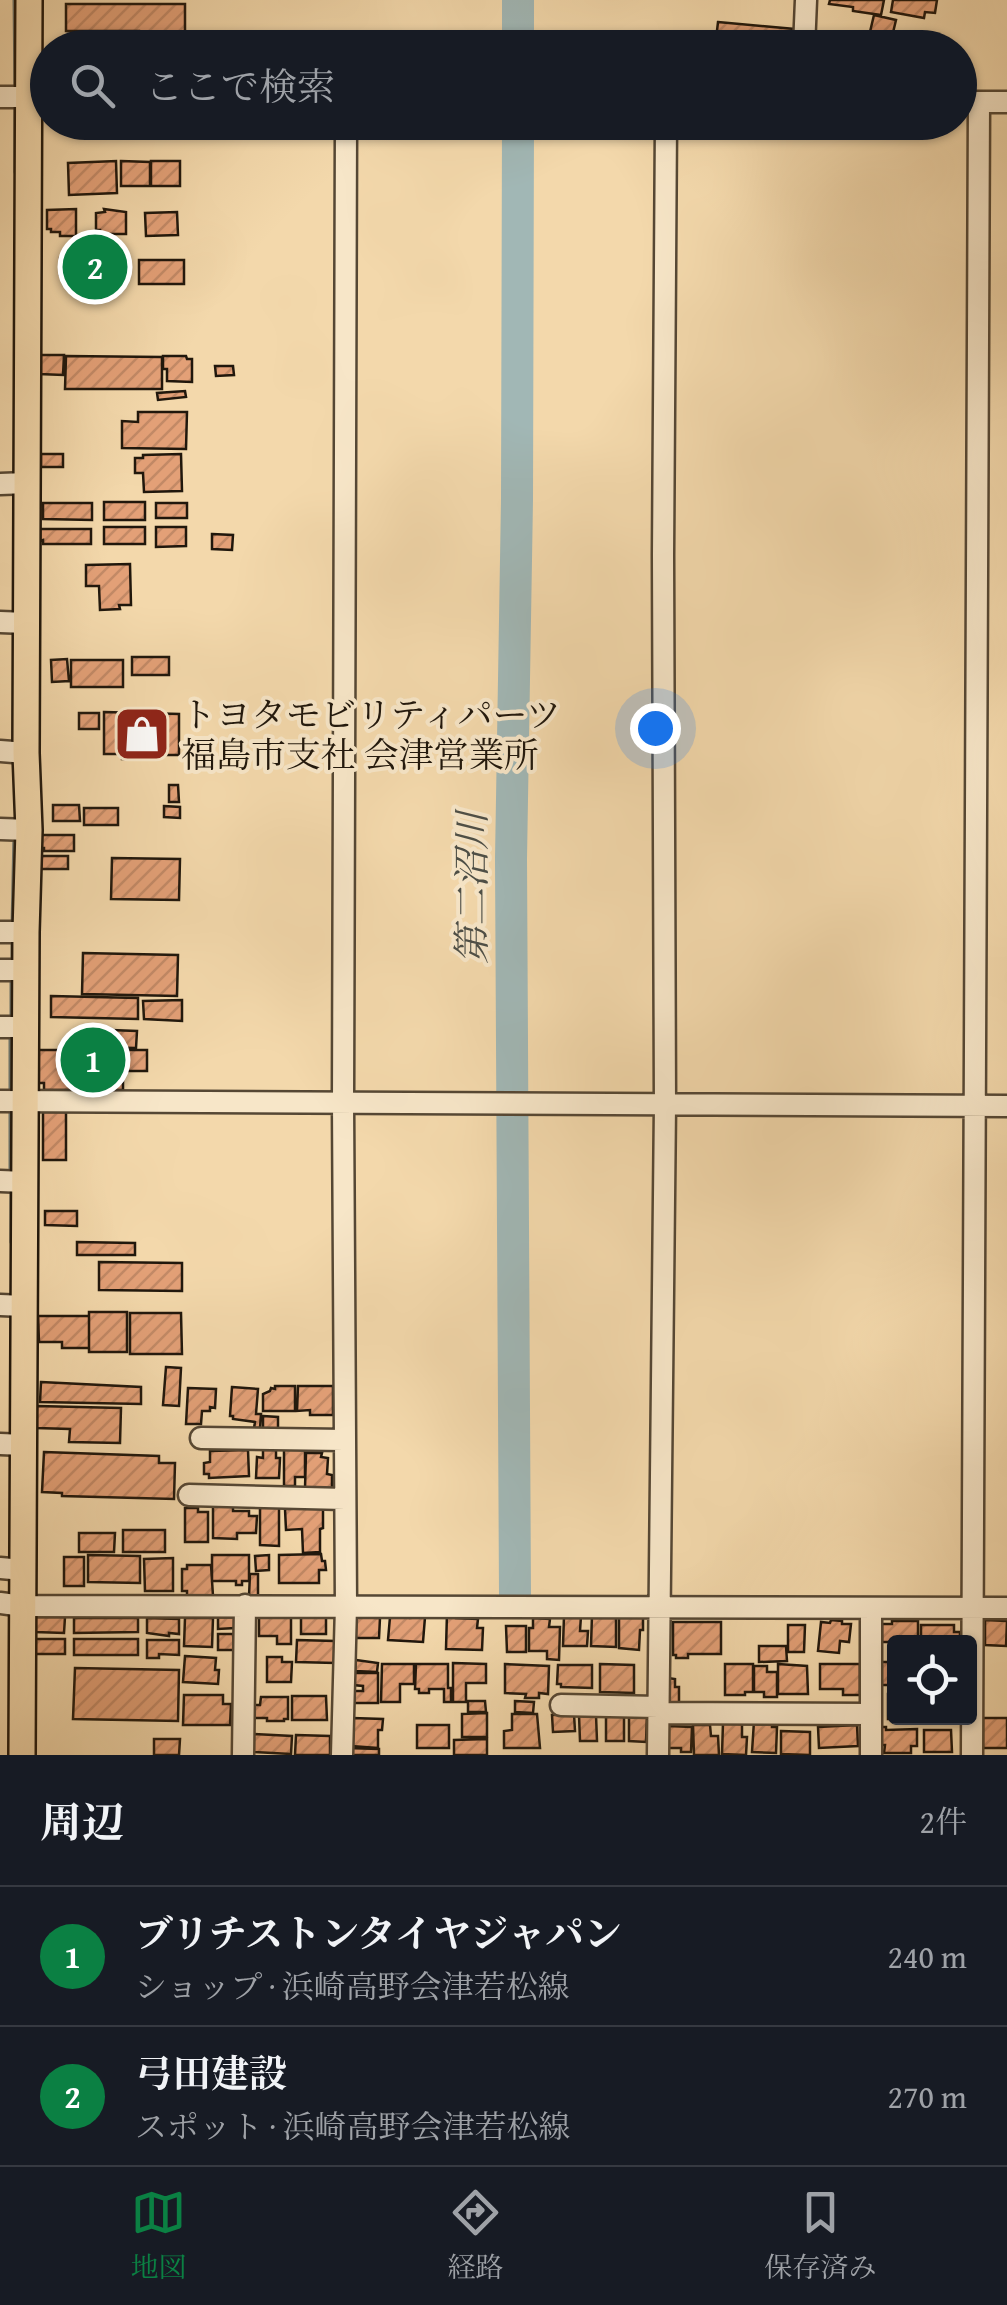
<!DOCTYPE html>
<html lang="ja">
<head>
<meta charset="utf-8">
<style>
	body { margin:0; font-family:"Gentium Book Plus","Noto Serif JP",serif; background:#20242c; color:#f1f3f6 }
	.controls { position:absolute; right:30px; bottom:30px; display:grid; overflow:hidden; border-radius:10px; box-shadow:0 2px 8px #0004 }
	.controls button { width:90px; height:90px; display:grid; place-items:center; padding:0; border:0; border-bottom:2px solid #363941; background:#171b24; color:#f1f3f6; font:50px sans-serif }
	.you { position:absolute; left:655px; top:728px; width:35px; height:35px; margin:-25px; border:8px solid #fff; border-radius:50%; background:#1a73e8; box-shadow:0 0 0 15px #1a73e833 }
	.badge { display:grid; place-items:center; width:65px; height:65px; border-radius:50%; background:#0b8043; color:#fff; font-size:32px; font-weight:700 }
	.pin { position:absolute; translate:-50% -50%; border:5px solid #fff; box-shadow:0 2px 10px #0006 }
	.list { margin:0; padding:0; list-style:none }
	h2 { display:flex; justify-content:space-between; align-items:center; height:130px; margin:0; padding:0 40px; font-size:42px }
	h2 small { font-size:32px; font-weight:400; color:#9ea1a6 }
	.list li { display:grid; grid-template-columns:65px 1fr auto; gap:30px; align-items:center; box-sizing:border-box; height:140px; padding:0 40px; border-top:2px solid #363941 }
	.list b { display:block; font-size:38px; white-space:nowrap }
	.list p { margin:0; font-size:32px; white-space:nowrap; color:#9ea1a6 }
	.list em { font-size:32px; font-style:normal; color:#9ea1a6 }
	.icon { flex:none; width:55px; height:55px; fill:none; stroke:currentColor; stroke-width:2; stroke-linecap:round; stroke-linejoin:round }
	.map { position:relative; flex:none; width:1007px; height:1755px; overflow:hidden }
	.search { position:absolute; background:#171b24; box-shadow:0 2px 8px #0004; left:30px; right:30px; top:30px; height:110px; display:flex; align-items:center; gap:25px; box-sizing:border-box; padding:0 35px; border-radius:55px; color:#9ea1a6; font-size:38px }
	.sheet { height:410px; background:#171b24 }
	nav { display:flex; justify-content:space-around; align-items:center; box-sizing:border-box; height:140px; border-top:2px solid #363941; background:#171b24; font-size:28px; color:#9ea1a6 }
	nav a { display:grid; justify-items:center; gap:5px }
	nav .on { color:#0b8043 }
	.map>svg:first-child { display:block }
</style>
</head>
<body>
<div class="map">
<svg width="1007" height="1755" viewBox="0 0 1007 1755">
	<defs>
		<pattern id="building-hatch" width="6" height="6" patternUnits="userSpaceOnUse" patternTransform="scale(2.5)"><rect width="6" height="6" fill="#e3a077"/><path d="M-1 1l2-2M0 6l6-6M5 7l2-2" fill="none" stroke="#c28966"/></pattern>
	</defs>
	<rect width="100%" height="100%" fill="#f3d8ab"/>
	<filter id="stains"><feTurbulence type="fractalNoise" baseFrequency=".002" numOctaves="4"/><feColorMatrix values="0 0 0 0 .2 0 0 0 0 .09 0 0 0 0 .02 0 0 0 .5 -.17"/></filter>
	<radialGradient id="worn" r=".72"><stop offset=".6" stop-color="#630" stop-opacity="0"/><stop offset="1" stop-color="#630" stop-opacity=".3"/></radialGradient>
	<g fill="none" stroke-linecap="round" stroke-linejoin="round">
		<path stroke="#6d7771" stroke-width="5" d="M15,0L16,92
			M16,103V172
			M13,927L15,833
			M13,962V938
			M12,1022V973
			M11,1097V1033
			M11,1108V1177
			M12,1188V1242"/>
		<path stroke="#a1b7b5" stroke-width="32" d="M518,0V48
			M515,1594L511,859L517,500L518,122"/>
	</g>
	<path fill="url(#building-hatch)" stroke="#20170c" stroke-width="2.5" d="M830,0H884L881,15L853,11V7L829,4Z
		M893,0H937L935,13L925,12L924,18L891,12Z
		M66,4H185V41H139V31H66Z
		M874,15L896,20L891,41L869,36Z
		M718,22L794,29L792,48H715Z
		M811,32L871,39L870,48H810Z
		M116,161L117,193L69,195L68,163Z
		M121,161L150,162V186H121Z
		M151,161H180V186H151Z
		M76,209V236H60V232H51V229H47V210Z
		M104,209L126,212V234H100V230H96V213L105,212Z
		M177,212L178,235L146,236L145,213Z
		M60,258L129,259V277H114V286H67L68,276L60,275Z
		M139,260H184V284H139Z
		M39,355H64L63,375L39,374Z
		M66,356L162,357V389H65Z
		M163,356H186L187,359H192V382L167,381V369H163Z
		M215,366H233L234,375L216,376Z
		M185,391L186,397L158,400L157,393Z
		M138,412H187L186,449L122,448V421L138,422Z
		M41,454H63V467H41Z
		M181,454L182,491L144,492L143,473H135V458H143V455Z
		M104,502H145V520H104Z
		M43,503H92V520L43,519Z
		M156,503H187V518H156Z
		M104,527H145V544H104Z
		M156,527H186V546L156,547Z
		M40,529H91V544H43V540L40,541Z
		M212,534L233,535L232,550L212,549Z
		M130,564L131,605H119L120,609L100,610L99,586H86V565Z
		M132,657H169V675H132Z
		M67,659L69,681L52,682L51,660Z
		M71,660H123V687H71Z
		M104,712L179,714V755H147L148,759H122V754H104Z
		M79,713H99V729H79Z
		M169,785H178L179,802H169Z
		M53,805H79L80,821H53Z
		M164,806L180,807V818L164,817Z
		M84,808H118V825H84Z
		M38,835H74V851H44V848H37Z
		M38,856H68V869H38Z
		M112,858L180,859L179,900L111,899Z
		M83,953L178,955L177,996L82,994Z
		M51,996L138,998V1019L51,1017Z
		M182,1000V1021L144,1019L143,1001Z
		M82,1029L137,1031L136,1048L81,1047Z
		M38,1050H147V1071H123V1090H44V1083H38Z
		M43,1112H66V1160H43Z
		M45,1211H77V1226L45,1225Z
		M77,1242L135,1243V1255H77Z
		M99,1262L182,1263V1291L99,1290Z
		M89,1312H127V1352H89Z
		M130,1313H181L182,1354H130Z
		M38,1316H89V1348H62V1342H39Z
		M166,1367L181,1368L179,1406L163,1405Z
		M41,1382L141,1387V1404L40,1402Z
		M275,1386H295V1411H263V1394L270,1391L271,1388L275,1389Z
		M298,1386H333V1415H310V1410L297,1411Z
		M232,1387L258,1389L256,1414H261L260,1428H254L255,1422L233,1419V1416H230Z
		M188,1388L216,1389L215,1408L210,1407V1411H202L201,1424H186Z
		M37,1406L121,1408L120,1443L69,1442L70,1429L36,1428Z
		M263,1416L278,1417V1432H263Z
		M284,1449H305V1477H295V1486H284Z
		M248,1450L249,1476L209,1478V1474H204V1463L210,1462V1451Z
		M263,1450H276V1458H280L279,1478H256L257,1457L263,1458Z
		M44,1452L159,1456V1463H175L174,1499L62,1496V1493L42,1492Z
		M306,1453H322L321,1457L328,1458L327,1474L332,1475V1489L305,1488Z
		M213,1502L233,1503V1511H249V1516H257L256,1533H237V1539L213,1538Z
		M260,1504H279V1546L260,1545Z
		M185,1508H198V1512H208V1542H185Z
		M323,1508V1528L320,1529V1552L303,1553L302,1529L286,1530L285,1509Z
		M123,1530H165V1552H123Z
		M79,1533H115L114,1552H79Z
		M321,1554L322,1561H325L326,1570H319V1583H279V1555Z
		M88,1555L140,1556V1583L88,1582Z
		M212,1555H249V1581H242V1585H236V1581H212Z
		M269,1555V1570L256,1571L255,1556Z
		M64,1557H84V1586H64Z
		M173,1558V1591H145L144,1559Z
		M187,1565H211L213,1596L187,1595V1591H182V1569H187Z
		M250,1574H258V1596H249Z
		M447,1613H456V1618L478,1619L477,1628H483L482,1650L446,1649Z
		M401,1614L410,1615V1618L425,1617L423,1642L388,1640L390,1617H401Z
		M592,1615L616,1616V1647L591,1646Z
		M619,1615H643V1630H640L639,1650L619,1648Z
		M301,1616H326V1634H301Z
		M564,1616H581L580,1631H588L587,1646H563Z
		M35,1617H65L64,1633L35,1632Z
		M218,1617H235V1628L218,1629Z
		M259,1617H291V1644H277V1636H259Z
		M350,1617L380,1618L379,1638H350Z
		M74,1618H138V1632L74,1633Z
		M147,1618L179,1619V1634L169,1633V1636L147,1633Z
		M185,1618H213L212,1647L184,1646Z
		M533,1618L550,1619L549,1627H560L559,1660L547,1659V1651H529V1628H533Z
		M831,1620L842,1621V1624H851L849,1642L840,1641L839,1653L818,1651L821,1622L830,1623Z
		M985,1620L1007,1621L1006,1646L985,1645Z
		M892,1621H918V1642H882V1624H892Z
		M673,1622H721V1654H688V1658H676V1655H673Z
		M788,1625H805L804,1652H788Z
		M921,1625H954V1632H960V1642H921Z
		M506,1626H526V1652H507Z
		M218,1634H233L234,1650H218Z
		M34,1639H65V1654H34Z
		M74,1639H138V1655H74Z
		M147,1640H179V1655L159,1654V1658H147Z
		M297,1640L335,1641V1663L296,1662Z
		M759,1646H786L787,1661L759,1662Z
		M185,1656L216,1658L215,1670H219L218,1684L183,1682Z
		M267,1657H282V1662H292L291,1682H267Z
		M356,1660L378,1663L377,1672L355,1671Z
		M880,1662H894V1685H880Z
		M453,1663L486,1664V1683H466V1702H453Z
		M382,1664H414V1684H400V1702H381Z
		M416,1664H448V1688H451V1702H444V1689H429V1693H419V1689H415Z
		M505,1664L549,1666L548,1694L539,1693V1698H525L526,1694L505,1693Z
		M600,1664L634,1665V1693L600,1692Z
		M725,1664H753V1692H745V1695H725Z
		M778,1664L807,1666L808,1694H778Z
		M820,1664H860V1695H843V1689H820Z
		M558,1665H592V1688L561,1687V1684H557Z
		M754,1666H767V1672H777V1697H764V1692H754Z
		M75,1668L179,1670L178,1721L73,1719Z
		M353,1673H378V1703H351V1691H363V1686L353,1685Z
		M668,1678L675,1679V1687H679V1703H668Z
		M888,1694H894V1718H915V1719H888Z
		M184,1695H223V1704H231L230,1725H183Z
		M292,1696H326L327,1720H292Z
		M261,1697H288V1719H284V1721H267V1718H252V1705H260Z
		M468,1701H485L486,1712H468Z
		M515,1701L534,1702L533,1713L515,1712Z
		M487,1713V1737H462V1714Z
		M512,1714H537L540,1748H504V1731L512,1730Z
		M574,1714L575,1731L553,1732L552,1715Z
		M579,1715H596L597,1741H580Z
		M606,1715H624V1741H606Z
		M629,1715H647L646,1742L629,1741Z
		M352,1718L383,1719L382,1730H378V1748L351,1746Z
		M983,1718H1007V1748H983Z
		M754,1721L772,1722V1727H777L776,1753L752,1752Z
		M723,1723L742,1724V1737H747L746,1755L722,1754Z
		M417,1725H449V1748H417Z
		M693,1725H710L711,1736H718L719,1755H694Z
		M857,1725L858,1746L819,1748L818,1727Z
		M668,1726L692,1727L691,1752H681V1748H668Z
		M880,1727H886V1730L917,1729V1746H911V1753H884L885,1745H880Z
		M924,1730H951L952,1752H924Z
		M781,1731L810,1732V1755L781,1754Z
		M253,1734L292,1736L291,1754L253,1752Z
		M296,1735L330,1736V1755H295Z
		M154,1739H180L179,1755H154Z
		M487,1739V1755H454V1740Z
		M347,1748L379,1749V1755H347Z"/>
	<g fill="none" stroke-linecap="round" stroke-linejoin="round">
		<g stroke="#554734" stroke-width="25">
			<path id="minor" d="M804,48L806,0
				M0,97H48
				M960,102H1007
				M0,484L27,483
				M0,622L26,623
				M0,751L26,753
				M0,829L29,830
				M0,932H26
				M0,970H26
				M0,1027H26
				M0,1101L1007,1106
				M0,1181L25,1182
				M0,1305L24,1306
				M201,1438L344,1440
				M0,1444L24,1445
				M189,1495L345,1499
				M0,1568L23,1570
				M0,1603L23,1606L1007,1608
				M561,1705L658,1707
				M658,1713L871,1714
				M243,1755L245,1605
				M342,1755L346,1606L343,1103L346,122
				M658,1755L665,1105L663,555L666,122
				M871,1755V1608
				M972,1755L979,102"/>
		</g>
		<g stroke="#20170c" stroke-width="30">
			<path id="major" d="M22,1755L26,932L29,830L26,753L29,0"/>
		</g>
		<use href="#minor" stroke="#f7e6c8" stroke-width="20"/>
		<use href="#major" stroke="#f3d8ab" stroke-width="25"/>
	</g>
	<defs>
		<g id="shop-square" transform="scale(2.875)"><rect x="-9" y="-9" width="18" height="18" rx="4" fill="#8f2418" stroke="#f7e6c8"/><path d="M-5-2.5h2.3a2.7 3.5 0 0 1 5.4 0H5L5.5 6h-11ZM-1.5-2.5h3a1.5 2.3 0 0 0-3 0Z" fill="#fff"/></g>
	</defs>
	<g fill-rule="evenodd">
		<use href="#shop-square" x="142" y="734"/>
	</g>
	<g text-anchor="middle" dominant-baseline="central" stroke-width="8" stroke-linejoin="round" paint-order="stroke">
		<g font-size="35" fill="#20170c" stroke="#f7e6c8" text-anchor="start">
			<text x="181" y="714">トヨタモビリティパーツ<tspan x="181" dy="40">福島市支社 会津営業所</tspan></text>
		</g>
		<g font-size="38" font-style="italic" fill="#4d4f47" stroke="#f7e6c8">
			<text transform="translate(471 888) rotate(-90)">第二沼川</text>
		</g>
	</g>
	<rect width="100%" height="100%" filter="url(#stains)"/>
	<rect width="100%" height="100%" fill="url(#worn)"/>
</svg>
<div class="controls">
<button><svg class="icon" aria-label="locate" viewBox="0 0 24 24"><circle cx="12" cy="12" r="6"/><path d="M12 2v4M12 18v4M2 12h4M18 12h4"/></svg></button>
</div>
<div class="you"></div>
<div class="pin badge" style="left:93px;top:1060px">1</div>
<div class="pin badge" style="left:95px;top:267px">2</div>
<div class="search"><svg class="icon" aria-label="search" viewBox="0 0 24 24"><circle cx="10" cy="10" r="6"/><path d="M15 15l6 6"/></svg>ここで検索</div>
</div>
<section class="sheet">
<h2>周辺<small>2件</small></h2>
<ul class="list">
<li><span class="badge">1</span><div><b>ブリチストンタイヤジャパン</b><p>ショップ · 浜崎高野会津若松線</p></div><em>240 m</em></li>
<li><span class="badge">2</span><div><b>弓田建設</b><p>スポット · 浜崎高野会津若松線</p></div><em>270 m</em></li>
</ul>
</section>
<nav>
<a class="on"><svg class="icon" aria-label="map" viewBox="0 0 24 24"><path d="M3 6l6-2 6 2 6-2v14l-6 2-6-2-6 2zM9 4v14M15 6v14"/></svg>地図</a>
<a><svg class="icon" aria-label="directions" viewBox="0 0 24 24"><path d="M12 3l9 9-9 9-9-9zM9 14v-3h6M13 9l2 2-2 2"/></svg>経路</a>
<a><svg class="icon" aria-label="saved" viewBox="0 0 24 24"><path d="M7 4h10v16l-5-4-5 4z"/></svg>保存済み</a>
</nav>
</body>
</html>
